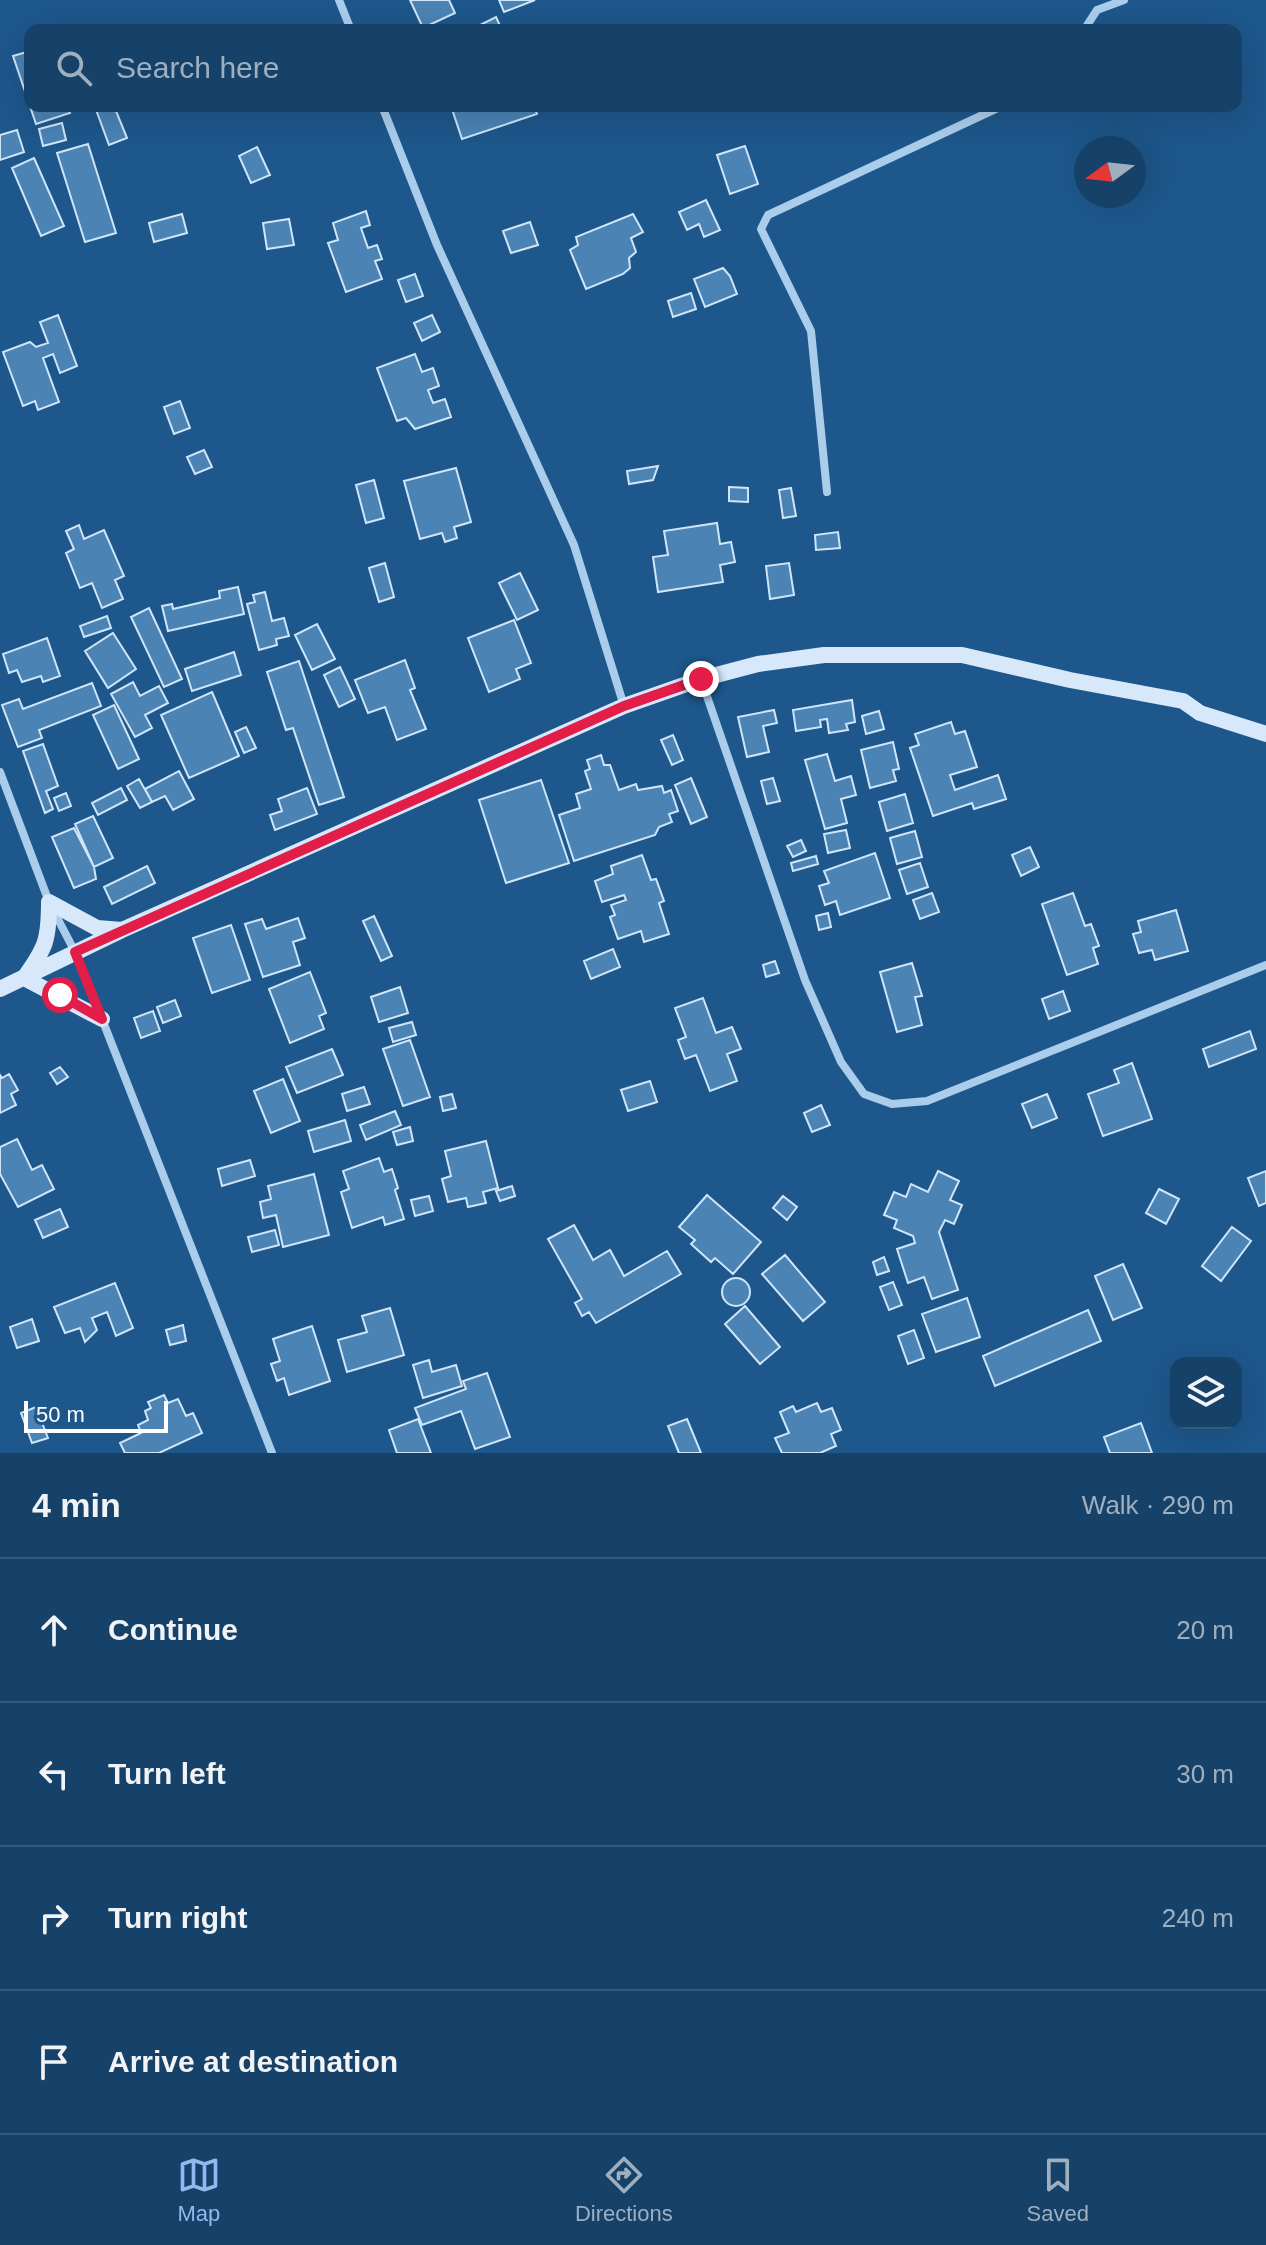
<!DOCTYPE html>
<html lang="en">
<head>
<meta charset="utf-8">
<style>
	body { margin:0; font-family:Helvetica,sans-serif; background:#234c71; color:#f1f3f6 }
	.controls { position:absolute; right:24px; bottom:24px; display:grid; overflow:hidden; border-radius:16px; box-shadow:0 8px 32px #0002 }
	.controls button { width:72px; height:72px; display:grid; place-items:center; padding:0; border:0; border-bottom:2px solid #355a7c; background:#164168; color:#f1f3f6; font:40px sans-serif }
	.compass { position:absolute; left:1074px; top:136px; width:72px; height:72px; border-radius:50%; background:#164168; box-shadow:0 8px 32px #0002; rotate:255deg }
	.scale { position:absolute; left:24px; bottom:20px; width:144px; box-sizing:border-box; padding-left:8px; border:4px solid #fff; border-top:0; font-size:22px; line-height:28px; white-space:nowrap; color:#fff; -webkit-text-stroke:6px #1e578b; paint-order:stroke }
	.stop { position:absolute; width:24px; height:24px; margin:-18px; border:6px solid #e11d48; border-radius:50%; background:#fff }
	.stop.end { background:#e11d48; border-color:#fff; box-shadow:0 2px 8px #0008 }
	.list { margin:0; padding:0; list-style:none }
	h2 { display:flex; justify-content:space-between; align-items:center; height:104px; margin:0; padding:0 32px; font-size:34px }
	h2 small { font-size:26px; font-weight:400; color:#9eafc0 }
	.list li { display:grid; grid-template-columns:52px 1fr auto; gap:24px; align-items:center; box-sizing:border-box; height:144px; padding:0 32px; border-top:2px solid #355a7c }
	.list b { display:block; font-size:30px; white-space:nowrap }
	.list em { font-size:26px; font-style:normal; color:#9eafc0 }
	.icon { flex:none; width:44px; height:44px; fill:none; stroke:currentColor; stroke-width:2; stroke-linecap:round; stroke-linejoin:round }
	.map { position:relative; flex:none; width:1266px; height:1453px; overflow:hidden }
	.search { position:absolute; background:#164168; box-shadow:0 8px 32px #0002; left:24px; right:24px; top:24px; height:88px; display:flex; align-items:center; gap:20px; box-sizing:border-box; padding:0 28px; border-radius:16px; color:#9eafc0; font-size:30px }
	.sheet { height:680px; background:#164168 }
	nav { display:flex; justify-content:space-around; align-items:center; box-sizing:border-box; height:112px; border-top:2px solid #355a7c; background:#164168; font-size:22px; color:#9eafc0 }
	nav a { display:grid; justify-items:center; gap:4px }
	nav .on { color:#90b9f0 }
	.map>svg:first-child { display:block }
</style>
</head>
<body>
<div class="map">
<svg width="1266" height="1453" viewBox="0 0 1266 1453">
	<rect width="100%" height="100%" fill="#1e578b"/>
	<path fill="#4a83b4" stroke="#cfe5f9" stroke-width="2" d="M410,0H449L455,13L423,28Z
		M499,0H535L504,12Z
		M496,17L502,30H470Z
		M30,51V106H67L70,113L36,124L13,56Z
		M114,106L127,138L109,145L95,107Z
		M451,106H534L537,114L462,139Z
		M62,123L66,140L43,146L39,129Z
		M17,130L24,152L0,160V135Z
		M88,144L116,233L85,242L57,153Z
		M745,146L758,184L730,194L717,155Z
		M257,147L270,175L251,183L239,156Z
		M34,158L64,226L41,236L12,168Z
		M706,200L720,230L704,237L699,224L687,230L679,212Z
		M366,211L370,225L361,228L368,248L377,245L382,259L375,261L382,279L346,292L328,243L338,240L333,223Z
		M182,214L187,233L154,242L149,223Z
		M633,214L643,232L631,238L636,252L629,258L630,268L623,274L586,289L570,250L578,245L576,237Z
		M289,219L294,245L267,249L263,223Z
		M530,222L538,245L511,253L503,231Z
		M723,268L730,276L737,294L705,307L694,279Z
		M415,274L423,296L406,302L398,280Z
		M691,293L696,309L673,317L668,301Z
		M58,315L77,366L60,373L53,354L43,358L59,402L38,410L35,401L23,406L3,352L30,342L36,347L48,343L40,322Z
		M432,315L440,332L422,341L414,323Z
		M415,354L422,372L433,368L439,386L428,390L433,403L445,399L451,417L415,429L406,418L397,421L377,368Z
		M180,401L190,428L174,434L164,407Z
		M204,450L212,467L195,474L187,457Z
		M658,466L653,480L629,484L627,471Z
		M456,468L471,522L454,527L457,538L445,542L442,533L420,539L404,481Z
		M374,480L384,518L366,523L356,485Z
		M729,487L748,488V502L729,501Z
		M791,488L796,516L783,518L779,490Z
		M717,523L720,544L731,542L735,562L720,565L723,582L658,592L653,557L668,555L664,531Z
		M79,525L84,539L104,530L124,576L115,580L123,599L102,608L92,583L80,588L66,553L74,549L66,531Z
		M838,532L840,548L816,550L815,535Z
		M385,563L394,597L379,602L369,568Z
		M789,563L794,595L770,599L766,566Z
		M520,573L538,610L517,620L499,583Z
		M238,587L244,614L168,631L162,606L172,604L173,609L220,598L219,591Z
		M265,592L272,621L284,618L289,636L276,639L277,645L259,650L247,604L255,602L253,595Z
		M149,608L182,679L164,687L131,617Z
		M107,616L111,628L84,637L80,626Z
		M514,620L531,663L516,669L520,679L489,692L468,638Z
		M317,624L335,659L312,670L295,635Z
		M113,633L136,669L108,688L85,651Z
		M47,638L60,676L43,682L41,676L22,682L17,670L9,673L3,654Z
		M234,652L241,675L192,691L185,669Z
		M405,660L415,688L410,690L426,729L397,740L385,707L368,713L355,680Z
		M299,661L344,797L319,805L293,728L286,730L267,672Z
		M340,667L355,699L339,707L324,675Z
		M133,682L140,696L159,686L168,703L145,715L152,728L135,737L111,694Z
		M92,683L101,706L39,730L42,738L18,747L2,705L19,699L23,709Z
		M212,692L239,756L189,778L161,715Z
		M852,700L855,722L846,724L848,730L829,733L827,719L820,720L821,727L796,731L793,710Z
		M114,705L139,759L118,769L93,715Z
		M774,710L777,723L763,726L769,752L747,757L738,717Z
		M879,711L884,729L866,734L862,716Z
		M951,722L955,734L965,731L977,767L950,775L955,790L998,775L1006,799L974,809L972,803L933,816L910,748L919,745L915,734Z
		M246,727L256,748L244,753L235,732Z
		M673,735L683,760L672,765L661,740Z
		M893,742L899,769L893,770L896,781L870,788L861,750Z
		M43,744L58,786L46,791L53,809L45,813L23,751Z
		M827,754L835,781L851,776L856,795L841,799L847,823L825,829L805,760Z
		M601,755L604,765H610L619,790L636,784L638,790L662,786L664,793L671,790L678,811L669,814L672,822L659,827L655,835L574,861L559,815L580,808L576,794L591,789L585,771L590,769L587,760Z
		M179,771L194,799L173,810L165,796L152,802L145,789Z
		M691,778L707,817L691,824L675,785Z
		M773,778L780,801L767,804L761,781Z
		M139,779L152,802L140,808L127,786Z
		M541,780L569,863L506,883L479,800Z
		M121,788L127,800L98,815L92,803Z
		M307,788L317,814L275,830L270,815L282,811L278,799Z
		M66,793L71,806L59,811L54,798Z
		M905,794L913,823L887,831L879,802Z
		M93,816L113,858L94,867L75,824Z
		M74,828L94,867L96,879L74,888L52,837Z
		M846,830L850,848L828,853L824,834Z
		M915,831L922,857L897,864L890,838Z
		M801,840L806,851L793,857L787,846Z
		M1030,847L1039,867L1021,876L1012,855Z
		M875,853L890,898L840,915L836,901L825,905L819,886L829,883L824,871Z
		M642,855L651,880L656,879L664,901L659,903L669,934L644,942L641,931L618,939L610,917L615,915L611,905L626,900L624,895L602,902L595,881L613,874L611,866Z
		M816,856L818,864L793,871L791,863Z
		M920,863L928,887L907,894L899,870Z
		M147,866L155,883L112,904L104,887Z
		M932,893L939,912L920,919L913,900Z
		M1073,893L1085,926L1091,924L1099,946L1093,948L1098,964L1067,975L1042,904Z
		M1176,910L1188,951L1155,960L1152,950L1139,953L1133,934L1141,932L1138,921Z
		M828,913L831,927L819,930L816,916Z
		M374,916L392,956L381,961L363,921Z
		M298,918L305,938L293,942L300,965L263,977L245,924L262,919L266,929Z
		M231,925L250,980L212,993L193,938Z
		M613,949L620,967L591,979L584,961Z
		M775,961L779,973L766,977L763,965Z
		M912,963L922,996L915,997L922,1025L897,1032L880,972Z
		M310,972L326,1013L319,1016L324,1029L290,1043L269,989Z
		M400,987L408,1013L379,1022L371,997Z
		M1063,991L1070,1011L1049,1019L1042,999Z
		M703,998L716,1033L732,1027L741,1049L727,1054L737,1081L710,1091L696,1055L685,1059L678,1040L686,1037L675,1008Z
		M175,1000L181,1016L163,1023L157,1007Z
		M153,1011L160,1031L141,1038L134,1018Z
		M412,1022L416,1035L393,1042L389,1028Z
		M1250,1031L1256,1049L1209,1067L1203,1049Z
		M410,1040L430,1097L403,1106L383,1049Z
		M332,1049L343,1075L297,1093L286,1067Z
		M1132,1063L1152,1119L1103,1136L1088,1094L1119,1083L1114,1070Z
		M60,1067L68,1077L57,1084L50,1073Z
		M9,1074L18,1090L11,1094L16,1105L0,1113V1075L2,1078Z
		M283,1079L300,1121L271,1133L254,1091Z
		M650,1081L657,1102L628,1111L621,1090Z
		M364,1087L370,1104L347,1111L342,1094Z
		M452,1094L456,1108L443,1111L440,1097Z
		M1047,1094L1057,1118L1032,1128L1022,1104Z
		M821,1105L830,1125L812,1132L804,1113Z
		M395,1111L401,1125L366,1140L360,1125Z
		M345,1120L351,1141L314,1152L308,1131Z
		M410,1127L413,1141L397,1145L393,1132Z
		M17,1139L32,1170L42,1165L54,1189L18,1207L0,1174V1147Z
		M486,1141L498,1188L483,1192L486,1203L468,1207L466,1198L448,1202L442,1179L451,1176L445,1151Z
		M379,1158L384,1172L392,1169L398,1188L395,1190L404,1219L385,1225L383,1217L352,1228L341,1192L349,1189L343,1171Z
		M250,1160L255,1176L222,1186L218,1169Z
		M938,1171L959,1181L950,1200L962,1205L954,1224L945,1220L939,1232L958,1290L932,1299L924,1277L908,1283L897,1249L915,1243L913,1236L894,1228L897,1220L884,1215L894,1192L906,1197L911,1184L928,1192Z
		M1266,1171V1203L1259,1206L1248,1178Z
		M314,1174L329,1235L283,1247L276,1215L263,1218L260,1202L271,1199L268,1186Z
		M512,1186L515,1196L500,1201L496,1191Z
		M1159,1189L1179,1199L1166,1224L1146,1213Z
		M707,1195L761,1242L733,1274L715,1258L711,1262L691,1244L695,1240L679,1227Z
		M429,1196L433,1211L415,1216L411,1200Z
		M783,1196L797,1207L787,1220L773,1208Z
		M60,1209L68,1227L43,1238L35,1220Z
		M574,1225L593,1260L610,1250L624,1276L667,1251L681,1274L596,1323L589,1312L582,1316L575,1303L582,1299L548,1239Z
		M1232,1227L1251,1241L1221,1281L1202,1266Z
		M275,1230L279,1245L252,1252L248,1237Z
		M785,1255L825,1302L803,1321L762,1274Z
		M884,1257L889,1271L877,1275L873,1262Z
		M1123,1264L1142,1308L1113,1320L1095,1276Z
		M722 1292a14 14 0 1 1 28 0a14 14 0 1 1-28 0Z
		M893,1282L902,1305L889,1310L880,1287Z
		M115,1283L133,1328L116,1336L107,1312L92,1318L97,1330L85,1342L80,1328L65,1333L54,1307Z
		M967,1298L980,1337L936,1352L922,1314Z
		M745,1306L780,1347L760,1364L725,1324Z
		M390,1308L404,1355L347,1372L338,1340L367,1332L362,1316Z
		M1088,1310L1101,1341L995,1386L983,1356Z
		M32,1319L39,1341L17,1348L10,1327Z
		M183,1325L186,1341L170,1345L166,1330Z
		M312,1326L330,1381L289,1395L284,1378L277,1381L271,1364L280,1361L273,1339Z
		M914,1330L924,1358L908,1364L898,1336Z
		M429,1360L432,1372L456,1365L462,1386L423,1398L413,1365Z
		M487,1373L510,1437L475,1449L461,1411L422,1425L415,1408L466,1389L463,1381Z
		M164,1395L168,1403L178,1399L186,1416L193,1413L202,1433L159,1453H125L120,1443L141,1433L138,1425L148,1420L145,1411L151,1408L148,1402Z
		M817,1403L821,1412L832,1408L841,1430L831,1434L836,1446L820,1453H782L775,1438L789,1433L780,1412L793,1406L796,1412Z
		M36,1407L48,1438L32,1443L21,1413Z
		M418,1419L431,1453H397L389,1430Z
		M687,1419L701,1453H679L668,1426Z
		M1141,1423L1152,1453H1110L1104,1437Z"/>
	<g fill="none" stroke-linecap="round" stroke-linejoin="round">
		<path stroke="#aacdec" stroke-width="8" d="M339,0L351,30
			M1084,30L1097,10L1124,0
			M382,106L437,245L574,545L624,706
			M827,492L811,331L761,229L768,215L1002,106
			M701,679L805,980L841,1062L864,1094L892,1104L927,1101L1266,965
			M0,772L49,902L75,952L102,1019L272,1453"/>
		<path stroke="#d6e8f9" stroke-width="16" d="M0,989L122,930L624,706L701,679L758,664L824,655H962L1070,680L1183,701L1200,713L1266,734
			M102,1019L24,978C46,948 49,939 49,902L97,928L122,930"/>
	</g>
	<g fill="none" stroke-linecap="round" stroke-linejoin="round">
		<path stroke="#e11d48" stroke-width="10" d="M60,995L102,1019L75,952L624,706L701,679"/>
	</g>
</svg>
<div class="controls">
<button><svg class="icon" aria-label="layers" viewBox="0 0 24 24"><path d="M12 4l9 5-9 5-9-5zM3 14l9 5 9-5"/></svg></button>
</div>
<svg class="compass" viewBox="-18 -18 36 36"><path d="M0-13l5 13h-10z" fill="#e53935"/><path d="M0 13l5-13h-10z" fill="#9eafc0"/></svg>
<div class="scale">50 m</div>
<div class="stop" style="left:60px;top:995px"></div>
<div class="stop end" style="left:701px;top:679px"></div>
<div class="search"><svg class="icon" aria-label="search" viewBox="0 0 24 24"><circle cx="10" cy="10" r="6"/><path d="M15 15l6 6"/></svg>Search here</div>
</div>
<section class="sheet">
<h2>4 min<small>Walk · 290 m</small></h2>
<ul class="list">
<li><svg class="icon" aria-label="ahead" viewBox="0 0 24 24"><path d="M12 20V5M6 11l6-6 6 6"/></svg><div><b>Continue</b></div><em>20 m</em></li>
<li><svg class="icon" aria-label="left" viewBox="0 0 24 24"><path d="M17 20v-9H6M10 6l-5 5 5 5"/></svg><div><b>Turn left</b></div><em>30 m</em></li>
<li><svg class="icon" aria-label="right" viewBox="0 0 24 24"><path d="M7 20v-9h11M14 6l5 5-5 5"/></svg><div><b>Turn right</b></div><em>240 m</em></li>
<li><svg class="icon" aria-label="arrive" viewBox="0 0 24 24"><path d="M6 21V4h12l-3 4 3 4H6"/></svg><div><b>Arrive at destination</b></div></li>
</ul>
</section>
<nav>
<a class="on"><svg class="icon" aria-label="map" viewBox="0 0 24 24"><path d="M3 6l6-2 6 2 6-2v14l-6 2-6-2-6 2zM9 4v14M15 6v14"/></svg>Map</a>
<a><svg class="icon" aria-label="directions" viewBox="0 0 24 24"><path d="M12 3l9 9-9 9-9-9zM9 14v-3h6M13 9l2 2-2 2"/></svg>Directions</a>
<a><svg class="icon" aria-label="saved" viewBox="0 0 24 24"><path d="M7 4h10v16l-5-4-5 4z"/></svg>Saved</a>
</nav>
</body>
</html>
